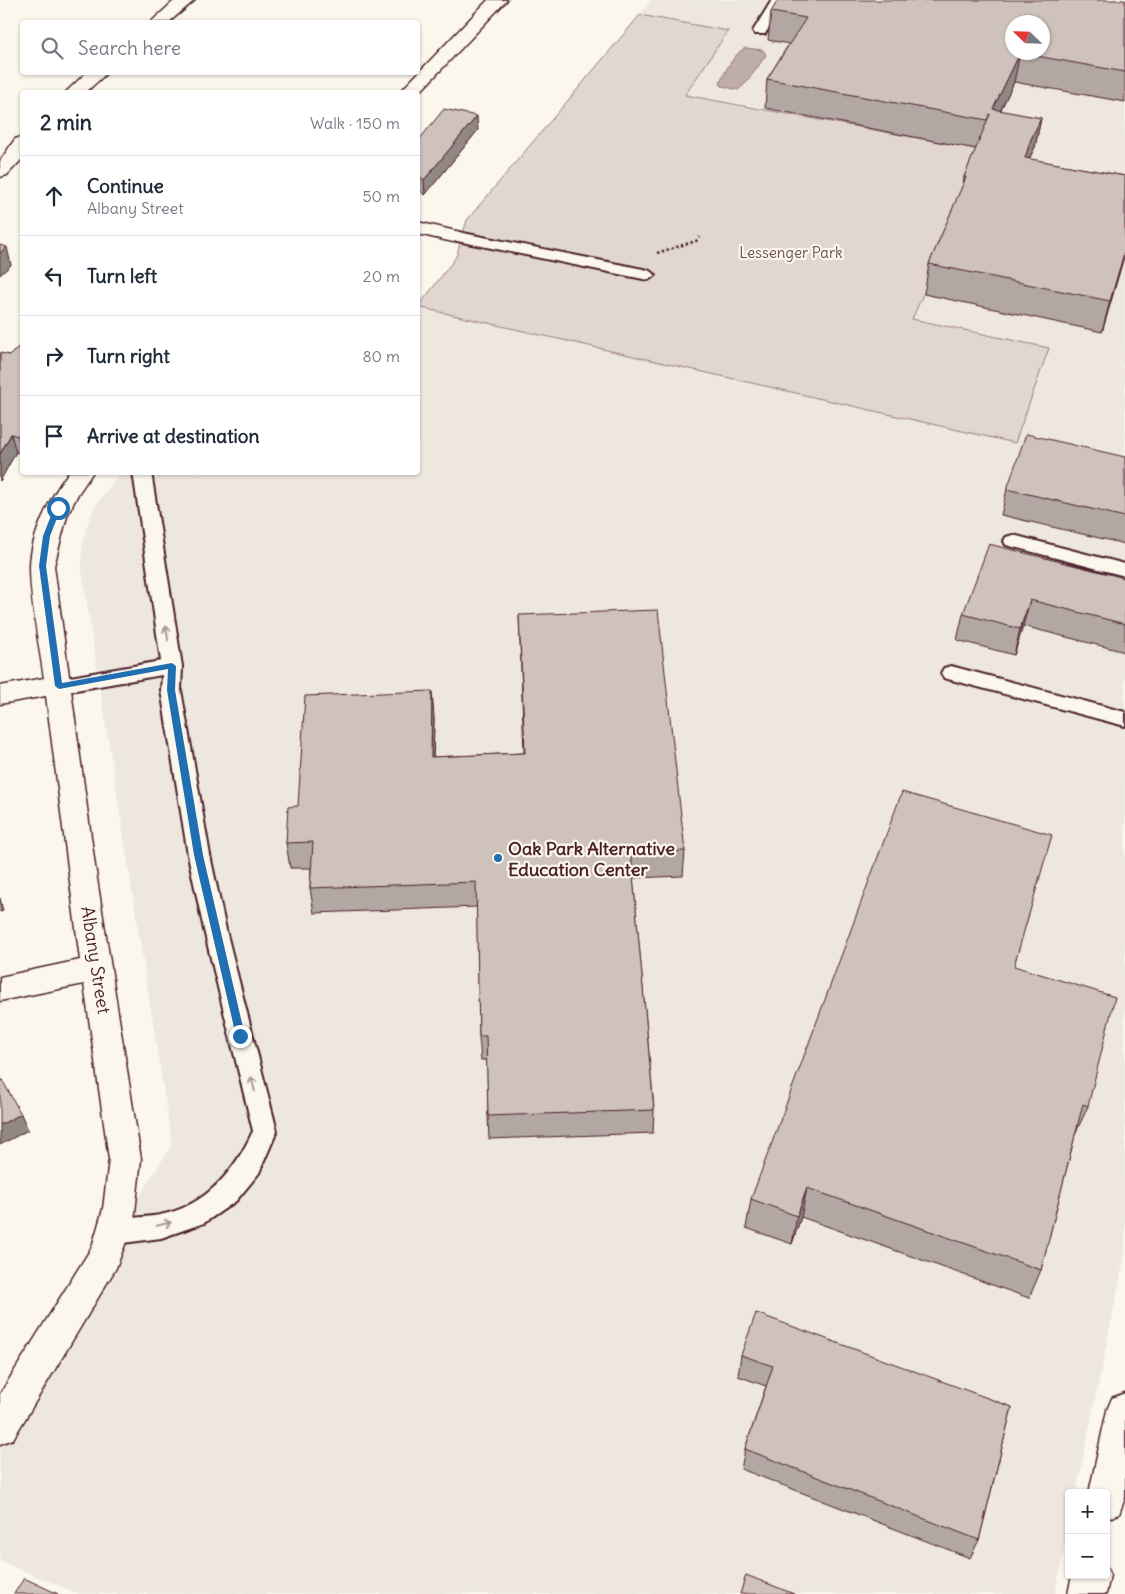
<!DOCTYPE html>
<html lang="en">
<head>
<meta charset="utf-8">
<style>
	body { margin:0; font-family:Delius,sans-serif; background:#f6f6f7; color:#1f2937 }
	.controls { position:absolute; right:15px; bottom:15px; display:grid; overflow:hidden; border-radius:5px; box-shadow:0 1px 4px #0004 }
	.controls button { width:45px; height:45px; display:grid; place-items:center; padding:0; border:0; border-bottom:1px solid #e0e1e3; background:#fff; color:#1f2937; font:25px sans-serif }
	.compass { position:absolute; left:1005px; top:15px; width:45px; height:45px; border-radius:50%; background:#fff; box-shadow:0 1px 4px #0004; rotate:293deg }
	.stop { position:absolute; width:15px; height:15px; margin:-11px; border:4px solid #1f6fb2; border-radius:50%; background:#fff }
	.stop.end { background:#1f6fb2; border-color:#fff; box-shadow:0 1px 5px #0008 }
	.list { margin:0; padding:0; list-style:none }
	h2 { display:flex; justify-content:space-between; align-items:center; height:65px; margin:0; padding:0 20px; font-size:21px }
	h2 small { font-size:16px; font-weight:400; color:#747a83 }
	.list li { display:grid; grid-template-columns:32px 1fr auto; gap:15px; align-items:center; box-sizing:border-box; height:80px; padding:0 20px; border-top:1px solid #e0e1e3 }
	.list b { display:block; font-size:19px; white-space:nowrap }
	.list p { margin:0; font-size:16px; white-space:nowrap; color:#747a83 }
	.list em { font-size:16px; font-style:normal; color:#747a83 }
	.icon { flex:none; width:28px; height:28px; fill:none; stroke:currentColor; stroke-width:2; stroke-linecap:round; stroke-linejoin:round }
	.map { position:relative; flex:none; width:1125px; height:1594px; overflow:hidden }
	.search { position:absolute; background:#fff; box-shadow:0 1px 4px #0004; left:20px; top:20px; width:400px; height:55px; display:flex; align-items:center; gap:12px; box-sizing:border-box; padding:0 18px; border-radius:5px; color:#747a83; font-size:19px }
	.panel { position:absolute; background:#fff; box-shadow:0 1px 4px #0004; left:20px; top:90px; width:400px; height:385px; border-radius:5px }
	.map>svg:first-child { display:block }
</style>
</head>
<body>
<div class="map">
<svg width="1125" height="1594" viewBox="0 0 1125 1594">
	<rect width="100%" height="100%" fill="#fbf7ec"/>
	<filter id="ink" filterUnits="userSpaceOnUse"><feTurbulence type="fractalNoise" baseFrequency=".02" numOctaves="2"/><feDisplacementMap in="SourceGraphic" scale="10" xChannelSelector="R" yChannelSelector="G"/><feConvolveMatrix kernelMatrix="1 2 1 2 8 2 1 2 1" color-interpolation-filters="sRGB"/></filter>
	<g filter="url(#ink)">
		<path fill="#eee7de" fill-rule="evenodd" d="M651,0H1125V366L1118,364L1125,369V1254L1076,1493H1069V1528L1055,1594H79L0,1561V1422L172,1144L82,572V550L86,528L95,506L109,487L122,473L418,472V307L1015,443L1048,348L912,319L924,294L765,108L685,95L728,31L640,15ZM1012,22H1042V52H1012Z"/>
		<path fill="#e2d7d0" stroke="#967b7e" d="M640,15L728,31L685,95L982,150L942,252L912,319L1049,348L1015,443L418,307L456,257L467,220Z"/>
		<path fill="#bfadaa" stroke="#907477" d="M745,48L763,50L766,55L747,82L738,90L722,86L720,83C725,71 733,55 745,48Z"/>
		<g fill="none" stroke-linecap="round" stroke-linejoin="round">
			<g stroke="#4a1f2b" stroke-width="4">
				<path id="lane" d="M772,0H786L765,34H755L753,31Z
					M453,231L648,270L656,275L648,280L447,239L445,236L447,233Z
					M133,472H151L182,666L181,690L210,855L226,930L277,1131L259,1173L236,1201L204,1223L161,1238L116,1244L107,1240L103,1232L107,1224C124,1217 142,1218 160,1215C206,1206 234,1172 253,1131L204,930L188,855L161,690L162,675L59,693L52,691L49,686L52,681L59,679L161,661Z
					M1013,535L1125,564V576L1006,545L1004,541L1006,537Z
					M951,666L1125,712V726L944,678L941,673L944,668Z"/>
			</g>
			<g stroke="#4a1f2b" stroke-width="3">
				<path id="street" d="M175,0H195L169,22H151Z
					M488,0H507L418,94L400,92Z
					M87,72H108L86,92H66Z
					M22,137V159L7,175L0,177V161L15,139Z
					M418,222L460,232L463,236L460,240L453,242L418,234Z
					M69,472H93L78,494L67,516L54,566L95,866L141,1159L134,1221L116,1268L13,1439L0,1444V1394L92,1247L103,1209L109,1159L84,984L0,1001V977L80,960L46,696L0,704V686L44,678C39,644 30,600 30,567C30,537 51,495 69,472Z"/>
			</g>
			<g stroke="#4a1f2b" stroke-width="3">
				<path id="secondary" d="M1125,1393V1498L1119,1514L1106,1519V1493H1089L1107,1410L1112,1398Z
					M1106,1566L1110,1575L1106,1594H1068L1072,1575H1106Z"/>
			</g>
			<path stroke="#4a1f2b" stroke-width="2.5" stroke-dasharray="2.5 2.5" stroke-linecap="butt" d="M657,253L696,241L700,237"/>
			<use href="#lane" fill="#fbf7ec" fill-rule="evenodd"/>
			<use href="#street" fill="#fbf7ec" fill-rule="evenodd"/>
			<use href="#secondary" fill="#fbf7ec" fill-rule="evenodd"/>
		</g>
		<path fill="#b2a7a2" stroke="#4a1f2b" d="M1125,0V102L1014,82L1000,111L1041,118L1035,147L1029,159L1125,176V253L1102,332L924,294L929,264L963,185L964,177L976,149L765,108L767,79L789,44L768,40L771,12Z
			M478,130L425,195L418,189V141Z
			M22,344V454L16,452L0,481V353L10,355Z
			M1125,457V544L1001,515L1007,489Z
			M1125,578V652L1023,626L1014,655L957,640L963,614Z
			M519,615L685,851L683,876L633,878L654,1110L653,1133L489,1139L488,1116L487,1060H481L479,1036L477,907L314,913L310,888L311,868H290L286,843L298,806L434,717L433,757L524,753Z
			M1014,966L1088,1106L1075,1135L1041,1270L1029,1298L801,1217L792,1244L746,1228L751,1199Z
			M741,1355L1012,1407L979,1540L970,1558L741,1469L745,1449L766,1386L738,1376Z"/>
		<path fill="#918884" stroke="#4a1f2b" d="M1020,53L1014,82L987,139L993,109Z
			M477,116L478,130L425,195L424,180Z
			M1041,118L1035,147L1024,169L1025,158L1031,139Z
			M7,247L11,265L0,275V253Z
			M1125,250V253L1102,332L1110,301Z
			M22,432V452L18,436Z
			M11,434L16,452L0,481V454Z
			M1030,600L1023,626L1014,655L1020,629Z
			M432,691L434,717L433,782L431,757Z
			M0,898L3,911L0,912Z
			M21,1114L28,1130L0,1145V1125Z
			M807,1188L801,1217L792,1244L797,1216Z"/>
		<path fill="#cfc2bc" stroke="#4a1f2b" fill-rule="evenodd" d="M778,0H1125V72L1020,53L993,109L1041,118L1031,139L1025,158L1125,176V250L1110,301L929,264L966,177H964L990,114L987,120L767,79L806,18L771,12ZM1012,22H1042V52H1012Z
			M444,109L477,116L424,180L418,175V141Z
			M0,245L7,247L0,253Z
			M22,344V432L18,436L11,434L0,454V353L10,355Z
			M1026,434L1125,457V517L1007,489Z
			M989,544L1125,578V624L1030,600L1020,629L963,614Z
			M658,610L685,851L631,853L654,1110L488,1116L486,1036H479L476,882L310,888L313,842L286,843L288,807L298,806L305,696L432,691L431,757L525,753L519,615Z
			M902,792L1052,835L1014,966L1115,997L1088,1106L1083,1104L1041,1270L807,1188L797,1216L751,1199Z
			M0,1076L21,1114L0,1125Z
			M756,1313L1012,1407L979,1540L745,1449L773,1366L741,1355Z
			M746,1575L794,1594H740Z
			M24,1578L58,1594H14Z"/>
		<defs><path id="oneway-shaft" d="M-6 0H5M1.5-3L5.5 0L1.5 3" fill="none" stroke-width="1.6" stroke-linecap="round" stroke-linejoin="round" transform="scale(1.25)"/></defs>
		<g stroke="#ab9695">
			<use href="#oneway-shaft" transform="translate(167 633) rotate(-99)"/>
			<use href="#oneway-shaft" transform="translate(253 1084) rotate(-104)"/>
			<use href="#oneway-shaft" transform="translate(164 1224) rotate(-14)"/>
		</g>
	</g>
	<path fill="#1f6fb2" d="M58,506L61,508L50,536L46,566L62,683L172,663L176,666L175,690L203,855L245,1036L240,1040L236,1036L194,855L167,690L168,669L59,689L55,686L39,566L43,536L54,508Z"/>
	<circle fill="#1f6fb2" stroke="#fbf7ec" stroke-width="2" cx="498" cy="858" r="5"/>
	<g text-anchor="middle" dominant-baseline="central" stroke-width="4.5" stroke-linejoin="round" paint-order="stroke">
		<g font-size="15" fill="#704d54" stroke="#fbf7ec">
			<text x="791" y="252">Lessenger Park</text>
		</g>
		<g font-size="18" font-weight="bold" fill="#4a1f2b" stroke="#fbf7ec" text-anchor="start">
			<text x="508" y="848">Oak Park Alternative<tspan x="508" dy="21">Education Center</tspan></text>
		</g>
		<g font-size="18" fill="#4a1f2b" stroke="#fbf7ec">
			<text transform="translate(96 960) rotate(81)">Albany Street</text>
		</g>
	</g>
</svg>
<div class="controls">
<button>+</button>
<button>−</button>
</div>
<svg class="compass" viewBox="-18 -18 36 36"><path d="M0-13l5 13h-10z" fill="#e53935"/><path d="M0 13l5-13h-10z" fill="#747a83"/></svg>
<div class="stop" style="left:58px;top:508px"></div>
<div class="stop end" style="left:240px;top:1036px"></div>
<div class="search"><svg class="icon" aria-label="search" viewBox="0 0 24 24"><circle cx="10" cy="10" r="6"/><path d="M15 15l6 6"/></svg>Search here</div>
<section class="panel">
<h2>2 min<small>Walk · 150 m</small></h2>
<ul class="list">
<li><svg class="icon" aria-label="ahead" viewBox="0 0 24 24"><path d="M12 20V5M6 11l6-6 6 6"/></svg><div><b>Continue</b><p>Albany Street</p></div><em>50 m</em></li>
<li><svg class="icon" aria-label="left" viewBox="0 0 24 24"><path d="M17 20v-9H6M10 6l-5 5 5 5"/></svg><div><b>Turn left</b></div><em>20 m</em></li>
<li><svg class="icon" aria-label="right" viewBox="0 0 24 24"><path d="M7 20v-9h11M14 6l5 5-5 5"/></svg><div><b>Turn right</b></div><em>80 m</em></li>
<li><svg class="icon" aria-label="arrive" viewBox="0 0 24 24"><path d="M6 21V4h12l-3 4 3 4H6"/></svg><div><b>Arrive at destination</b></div></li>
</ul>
</section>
</div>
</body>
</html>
